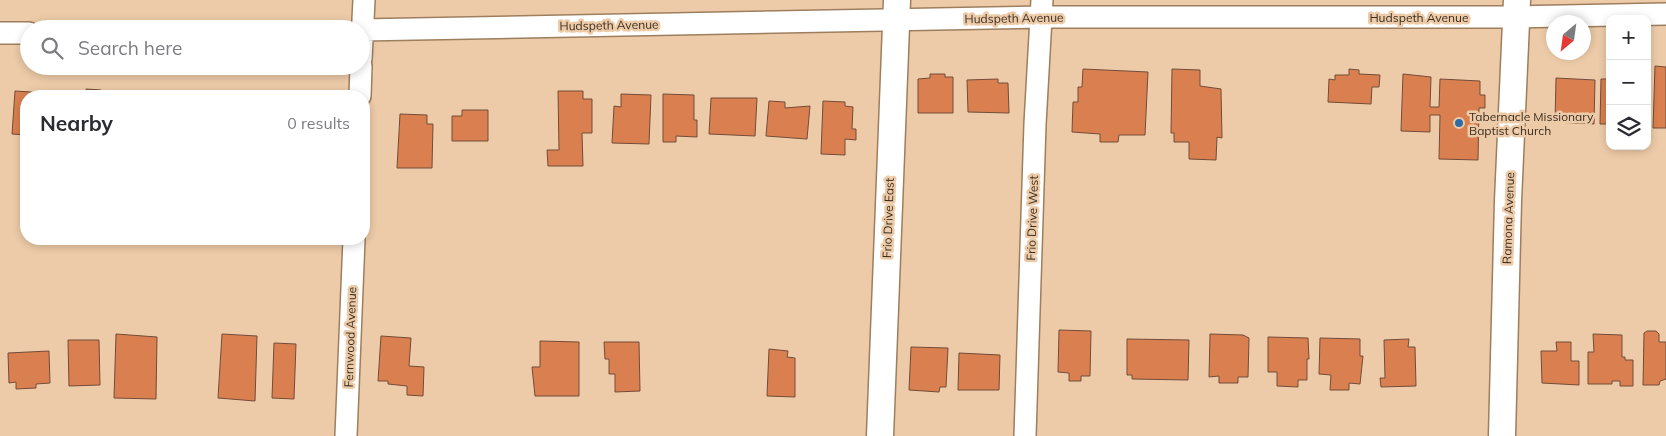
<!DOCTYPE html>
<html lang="en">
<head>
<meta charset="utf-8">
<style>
	body { margin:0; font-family:Mulish,sans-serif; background:#f7f7f7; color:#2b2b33 }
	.controls { position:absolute; right:15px; top:15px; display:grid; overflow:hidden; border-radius:10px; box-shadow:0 2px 8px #0003 }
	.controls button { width:45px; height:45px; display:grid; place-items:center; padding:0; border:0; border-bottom:1px solid #e1e1e2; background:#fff; color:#2b2b33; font:25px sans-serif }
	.compass { position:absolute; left:1546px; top:15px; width:45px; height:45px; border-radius:50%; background:#fff; box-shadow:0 2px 8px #0003; rotate:209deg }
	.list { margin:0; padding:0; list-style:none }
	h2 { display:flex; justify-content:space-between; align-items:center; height:65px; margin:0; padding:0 20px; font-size:21px }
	h2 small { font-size:16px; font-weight:400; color:#7c7c81 }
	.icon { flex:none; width:28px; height:28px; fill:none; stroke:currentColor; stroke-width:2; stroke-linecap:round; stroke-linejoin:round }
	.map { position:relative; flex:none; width:1666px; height:436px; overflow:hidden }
	.search { position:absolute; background:#fff; box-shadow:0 2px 8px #0003; left:20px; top:20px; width:350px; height:55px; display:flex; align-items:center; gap:12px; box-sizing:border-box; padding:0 18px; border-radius:28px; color:#7c7c81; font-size:19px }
	.panel { position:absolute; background:#fff; box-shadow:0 2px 8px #0003; left:20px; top:90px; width:350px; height:155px; border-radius:20px }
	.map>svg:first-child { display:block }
</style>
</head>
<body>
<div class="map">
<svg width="1666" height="436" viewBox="0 0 1666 436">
	<rect width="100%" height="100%" fill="#edcba8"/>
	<path fill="#da7f4f" stroke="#724c39" d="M1655,66L1666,67V128H1653Z
		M1083,69L1148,72L1145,135H1119L1118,142H1100V134L1072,132L1073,102H1078V87H1082Z
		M1172,69L1200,70V86L1221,89L1222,138L1217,137L1216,160L1189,159V142H1174V133H1171Z
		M1349,69L1359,70V74L1380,75L1379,87H1372L1371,104L1328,102L1329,79L1335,80V75H1349Z
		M930,74H945V77H953V113H918V79L930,78Z
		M1403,74L1431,77L1430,107H1439L1440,79L1480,81V95H1485V108H1479L1478,160L1439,159L1440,115H1430V132L1401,131Z
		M1556,78L1595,80L1594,124L1555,122Z
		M998,79V83H1008L1009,113L968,112L967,80Z
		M1601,79H1610V124H1600Z
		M86,89L101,90V96H86Z
		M15,91L47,93V96H26V135L12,134Z
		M558,91H583V99H592V133H582L583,166H548L547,150H559Z
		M621,94L651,95L649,144L612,143L614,106L621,107Z
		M663,94L694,95V120H697V137L676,136V142H663Z
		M711,98H757L755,136L709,134Z
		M769,101L785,102V108L810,106L807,139L766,136Z
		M823,101L845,102V106L853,107L852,129H856V140L845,139V155L821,154Z
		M462,110H488V141H452V116H462Z
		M400,114L427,115V124H433L432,168H397Z
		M1059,330L1091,331L1090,376H1081V381H1069V373L1058,372Z
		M1647,331H1656L1659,334V342H1666V379L1660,381L1659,385H1643L1644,333Z
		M116,334L157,337L156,399L114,398Z
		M222,334L257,336L255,401L218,398Z
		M1210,334L1243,335L1249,338L1248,377H1238V383H1219V376L1209,377Z
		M1593,334L1622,335V357H1625V360H1633V386H1620V381H1612V384H1588V352H1594Z
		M381,336L411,338L409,366L424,367L423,396L407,395V386L388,384V381H378Z
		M1268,337L1308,338L1309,359H1307V380H1298V387L1277,386V372H1268Z
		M1320,338L1360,339V356H1363L1360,384L1349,383V390H1330L1331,375L1319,374Z
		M1127,339L1189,340L1188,380L1132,379V375H1127Z
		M1409,339L1408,347H1415L1416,386L1381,387L1380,378H1385L1384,340Z
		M68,340H99L100,385L69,386Z
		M540,341L579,342V396H535L532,367H540Z
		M604,342H639L640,391L615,392V374H609V359H605Z
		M1556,342H1571V361H1579V385L1542,383L1541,351H1557Z
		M274,343L296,344L294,399L272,398Z
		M911,347L948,348L946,387H940L939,392L909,390Z
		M769,349L788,351L787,357L795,358V397L767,396Z
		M49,351L50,383L36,384V388L16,389V382L9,383L8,353Z
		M959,353L1000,355L999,390H958Z"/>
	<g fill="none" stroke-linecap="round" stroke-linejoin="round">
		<g stroke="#9d7e5e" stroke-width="24">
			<path id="minor" d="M361,30L1042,17H1516L1666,14
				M0,33H29
				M361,59L364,0
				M360,96L361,66
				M346,436L354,239
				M1025,436L1035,124L1042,0"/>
		</g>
		<g stroke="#9d7e5e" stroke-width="29">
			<path id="tertiary" d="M880,436L897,0
				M1502,436L1508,201L1517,0"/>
		</g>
		<use href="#minor" stroke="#fff" stroke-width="21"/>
		<use href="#tertiary" stroke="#fff" stroke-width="26"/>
	</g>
	<circle fill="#2d6da4" stroke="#edcba8" stroke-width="2" cx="1459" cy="123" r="5"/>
	<g text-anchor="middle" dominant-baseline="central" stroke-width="5" stroke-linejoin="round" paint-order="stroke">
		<g font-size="12" fill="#3b2e20" stroke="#edcba8">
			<text x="1419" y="17">Hudspeth Avenue</text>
			<text transform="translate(1014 18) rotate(-1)">Hudspeth Avenue</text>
			<text transform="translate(609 25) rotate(-1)">Hudspeth Avenue</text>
			<text transform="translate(888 218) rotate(-88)">Frio Drive East</text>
			<text transform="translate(1032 218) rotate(-88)">Frio Drive West</text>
			<text transform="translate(1508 218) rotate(-88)">Ramona Avenue</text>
			<text transform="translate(350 337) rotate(-88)">Fernwood Avenue</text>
		</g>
		<g font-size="12" fill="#3b2e20" stroke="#edcba8" text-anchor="start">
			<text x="1469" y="116">Tabernacle Missionary<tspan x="1469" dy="14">Baptist Church</tspan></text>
		</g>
	</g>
</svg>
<div class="controls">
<button>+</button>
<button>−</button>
<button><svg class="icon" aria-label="layers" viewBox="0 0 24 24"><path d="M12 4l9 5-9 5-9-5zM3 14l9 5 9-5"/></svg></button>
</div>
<svg class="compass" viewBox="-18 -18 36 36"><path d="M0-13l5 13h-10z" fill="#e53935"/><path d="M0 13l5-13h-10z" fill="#7c7c81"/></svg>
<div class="search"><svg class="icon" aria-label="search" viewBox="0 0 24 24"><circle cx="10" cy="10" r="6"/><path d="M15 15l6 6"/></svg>Search here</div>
<section class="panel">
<h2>Nearby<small>0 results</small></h2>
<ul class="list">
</ul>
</section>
</div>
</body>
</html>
